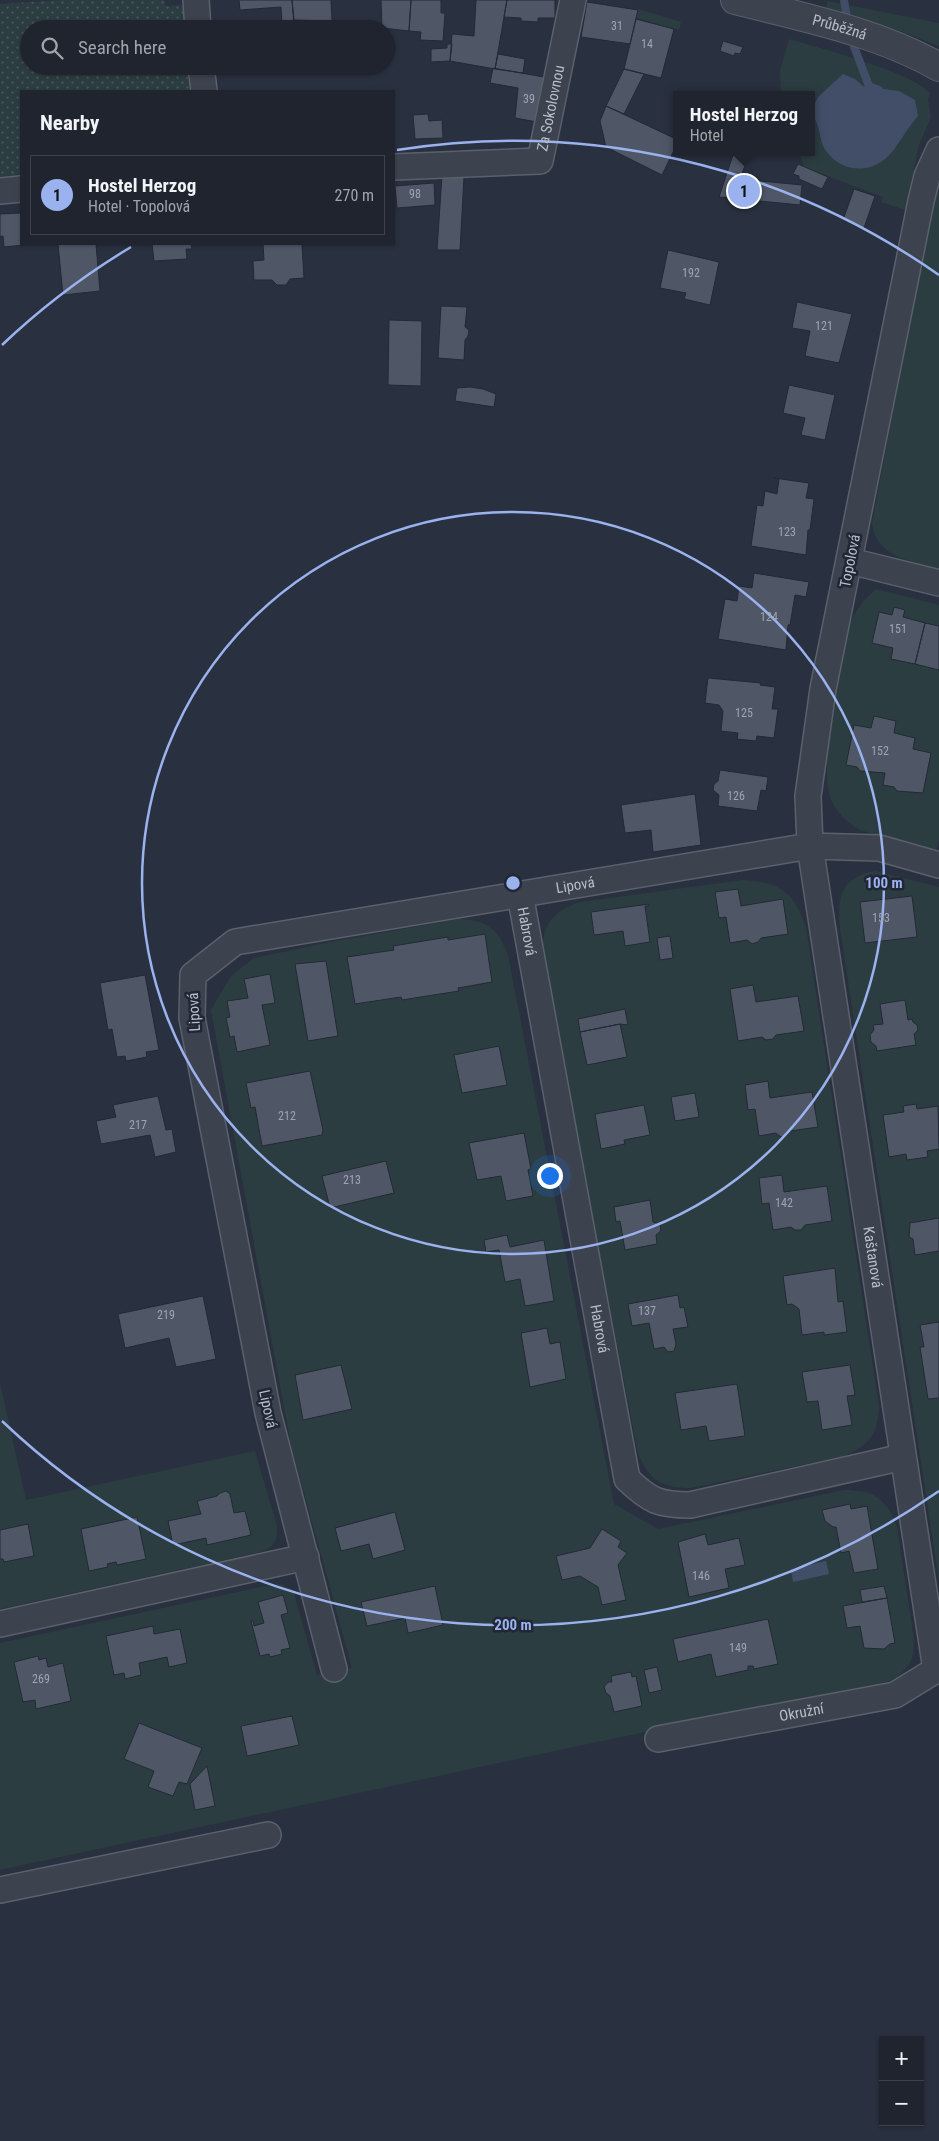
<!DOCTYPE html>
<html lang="en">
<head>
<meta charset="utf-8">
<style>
	body { margin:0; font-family:"Roboto Condensed",sans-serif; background:#272c37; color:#f1f3f6 }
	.controls { position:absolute; right:15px; bottom:15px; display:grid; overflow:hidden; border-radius:0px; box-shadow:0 1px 4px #0004 }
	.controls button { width:45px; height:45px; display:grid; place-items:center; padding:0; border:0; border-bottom:1px solid #3c414b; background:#1f242f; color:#f1f3f6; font:25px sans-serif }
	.you { position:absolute; left:549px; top:1175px; width:18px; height:18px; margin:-12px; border:4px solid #fff; border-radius:50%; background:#1a73e8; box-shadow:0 0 0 8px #1a73e833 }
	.badge { display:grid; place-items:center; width:32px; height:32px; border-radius:50%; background:#9ab2ee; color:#111; font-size:16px; font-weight:700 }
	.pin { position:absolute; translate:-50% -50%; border:2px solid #fff; box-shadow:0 1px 5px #0006 }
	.popup { position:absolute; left:673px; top:91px; width:142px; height:65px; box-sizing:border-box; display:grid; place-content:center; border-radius:0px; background:#1f242f; filter:drop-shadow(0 1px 4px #0005); font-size:16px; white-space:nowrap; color:#a1a4aa }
	.popup b { font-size:19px; color:#f1f3f6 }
	.popup::after { content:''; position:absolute; left:50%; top:100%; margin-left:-10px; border:10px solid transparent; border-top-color:#1f242f }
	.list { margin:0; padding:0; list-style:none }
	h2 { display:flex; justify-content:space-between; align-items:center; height:65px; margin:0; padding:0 20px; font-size:21px }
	h2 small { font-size:16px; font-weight:400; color:#a1a4aa }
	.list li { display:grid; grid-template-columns:32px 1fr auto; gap:15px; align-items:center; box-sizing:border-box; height:80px; margin:0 10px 10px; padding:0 10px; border:1px solid #3c414b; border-radius:0px }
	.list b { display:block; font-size:19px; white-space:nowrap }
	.list p { margin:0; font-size:16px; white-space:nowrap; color:#a1a4aa }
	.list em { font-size:16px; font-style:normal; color:#a1a4aa }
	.icon { flex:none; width:28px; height:28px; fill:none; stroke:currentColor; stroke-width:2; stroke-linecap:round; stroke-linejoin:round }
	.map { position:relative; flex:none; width:939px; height:2141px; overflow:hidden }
	.search { position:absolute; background:#1f242f; box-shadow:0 1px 4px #0004; left:20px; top:20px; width:375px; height:55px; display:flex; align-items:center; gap:12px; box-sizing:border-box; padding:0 18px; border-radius:28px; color:#a1a4aa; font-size:19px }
	.panel { position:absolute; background:#1f242f; box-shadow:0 1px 4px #0004; left:20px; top:90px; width:375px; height:155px; border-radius:0px }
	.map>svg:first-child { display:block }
</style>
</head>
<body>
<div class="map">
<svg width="939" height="2141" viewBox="0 0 939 2141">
	<defs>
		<pattern id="park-dots" width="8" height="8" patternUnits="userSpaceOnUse" patternTransform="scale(1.25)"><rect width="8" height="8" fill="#2c3d41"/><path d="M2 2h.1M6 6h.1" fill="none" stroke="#48575b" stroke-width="1.8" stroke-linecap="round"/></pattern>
	</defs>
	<rect width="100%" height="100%" fill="#29303f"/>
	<path fill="#2c3d41" d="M827,1L939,23V46L900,31L826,10Z
		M638,9L681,22L679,30L636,18Z
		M789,39C819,48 912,72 930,93L928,100L931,117L919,145L905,210L881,202L883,197L804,167L799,152H812V111L819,128L820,140L898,146L906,129L917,116L899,91L863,86L855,79L843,75L818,97L812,109V95H781L780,71Z
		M939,181V569C912,562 876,557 872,523L932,206Z
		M876,589L939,605V840L936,852L860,830C846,822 836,812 830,797C820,764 836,691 843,656C845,646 846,635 849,626C855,610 864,600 876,589Z
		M875,871L939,887V1581L840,928C837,898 841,877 875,871Z
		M743,880C780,882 794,892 806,927L879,1406C878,1434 870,1445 844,1456L691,1488C661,1488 649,1480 638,1453L542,955C543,924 551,912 580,902Z
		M459,919C487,920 498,929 508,955L614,1504L658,1529L844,1490C874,1490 887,1499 897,1527L914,1640C915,1662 905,1675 885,1682L559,1750L0,1870V1643L270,1585L282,1584L293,1590L317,1675L352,1668L291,1445L211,1010L231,976L254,958L336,941Z
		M0,1383L26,1500L255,1451L277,1526C278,1539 274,1548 261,1552L0,1609Z"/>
	<path fill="url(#park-dots)" d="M62,0H165V6L183,5L184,29H29V66H187L189,91H21V176L0,178V4Z"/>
	<path fill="#424e68" d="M843,74L855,79L863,86L899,91L915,100L918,116C905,130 899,147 885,159C867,174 841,171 827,152C820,144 821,136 818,127C816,121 813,115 812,109L818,97Z
		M826,1561L829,1574L793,1582L791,1569Z"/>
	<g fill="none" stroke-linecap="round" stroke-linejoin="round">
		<path stroke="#424e68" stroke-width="8" d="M844,0L848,23
			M850,36L869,86L879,90"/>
	</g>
	<path fill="#4f5767" stroke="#232936" d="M239,0H292L294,25H282L281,7L240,10Z
		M292,0H331L332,21L294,20Z
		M381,0H411L409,31L382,28Z
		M411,0H441V13H445L443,41L420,40L421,32L409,31Z
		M476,0H507L495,69L450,61L452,34L474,36Z
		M507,0H555V18H538V22L521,21V18L504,17Z
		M587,2L638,10L630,44L581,37Z
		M636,19L674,29L661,78L624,69Z
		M723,41L743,47L740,54L735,53L734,56L720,51Z
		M447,44H452L450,61L431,62V49L447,48Z
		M498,54L525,59L523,73L495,69Z
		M217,66H239L243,67L244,72L217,74Z
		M493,68L544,77L537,122L515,118L518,88L490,83Z
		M624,69L644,74L624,114L606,106Z
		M606,106L676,139V146L662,175L606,147L600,121Z
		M428,114L429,121L442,120L443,138L415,139L413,115Z
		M734,152H750L740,179L802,185L800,205L719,197Z
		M798,164L828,177L822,189L799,179V176L793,174Z
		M442,175L464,177L460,250H437Z
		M434,183L435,205L397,208L395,186Z
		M854,189L875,196L864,228L843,220Z
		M21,213V244L23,245L4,247L3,236L0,237V214Z
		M58,244H96L100,291L63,295Z
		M152,244H191L192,249H186L187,259L154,261Z
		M263,244H302L304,278L290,279L286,285H277L272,280H254L253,261L264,260Z
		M668,250L719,262L710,305L684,299L686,293L660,288Z
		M797,302L852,314L839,363L805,356L810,331L792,328Z
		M441,306L467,307L465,327L469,330L468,336L465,340L464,360L438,358Z
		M389,320L422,321L421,386L388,385Z
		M789,385L835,395L825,440L801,435L805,418L783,413Z
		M470,387L483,389L496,394L494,407L455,401L457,388Z
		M774,478L809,483L806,498L814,499L810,530H808L806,555L751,546L757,505L763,506L765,491L777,494L779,479Z
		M754,573L809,582L806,597L795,595L790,625H788L786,650L718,639L725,599L737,601L739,586L752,588Z
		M894,607L905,610L903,617L925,623L915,664L891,659L893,648L872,643L879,612L892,615Z
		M925,623L939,626V670L915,664Z
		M708,678L761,683L760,685L775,687L772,709H778L774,738L757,736L756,741L737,739L738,733L721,731L723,711L719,705L705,703Z
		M874,716L896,721L894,733L915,738L913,749L931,753L923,793L897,791L894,787L883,785L885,773L860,771L857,767L846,765L854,725L871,728Z
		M720,770L768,777L766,791L761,790L757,811L718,806L719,795L713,790L714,784L718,781Z
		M695,794L701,845L653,852L651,830L625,833L621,805Z
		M738,889L741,906L783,899L788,934L761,938L758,942L752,944L747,940L730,943L726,917L719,918L715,892Z
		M912,896L917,937L865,943L860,902Z
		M649,904V906H645L650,942L625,946L623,931L594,935L591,912Z
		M485,934L492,982L458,988L459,991L402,1000L401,997L355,1004L347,957L394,950L393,946L448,937V940Z
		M670,936L673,958L660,960L657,938Z
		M326,961L338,1036L308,1041L295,964Z
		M270,974L275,1003L262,1005L270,1045L237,1052L234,1036L230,1037L226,1018L230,1017L227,1001L248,998L244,979Z
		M145,975L159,1050L146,1052L147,1057L126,1061L125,1056L117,1057L112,1029L108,1030L100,983Z
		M753,985L756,1002L798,996L804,1031L776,1035L773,1039L766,1040L762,1037L738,1041L730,989Z
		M905,1000L908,1020L912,1019L913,1022L917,1025L918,1030L914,1034L916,1045L877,1051L876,1046L871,1042L870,1035L874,1030L873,1025L883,1024L880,1004Z
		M625,1009L628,1025L620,1024L580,1032L578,1019Z
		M620,1024L627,1057L587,1065L580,1032Z
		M499,1046L507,1085L462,1093L454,1055Z
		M310,1071L323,1130L322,1135L262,1146L255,1107L251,1108L246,1083Z
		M768,1081L770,1098L812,1092L818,1127L790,1131L787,1135L781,1137L776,1133L759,1136L755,1109L748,1110L745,1085Z
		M695,1093L699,1117L675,1121L671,1097Z
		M158,1096L166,1130L172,1129L176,1152L155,1157L150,1135L101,1144L96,1121L116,1117L113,1105Z
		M916,1104L917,1109L938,1106L939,1149L927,1151L928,1157L907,1160L906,1154L889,1157L883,1115L904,1112L903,1106Z
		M644,1105L650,1135L624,1140L625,1144L601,1149L595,1114Z
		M524,1133L531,1169L528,1170L533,1196L506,1201L501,1176L477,1180L469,1143Z
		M386,1161L394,1193L330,1208L322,1176Z
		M782,1175L784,1192L827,1186L832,1221L805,1225L801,1230H795L791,1227L773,1230L769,1203L762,1204L759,1178Z
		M650,1200L653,1222L660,1224L661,1231L656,1235L657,1244L625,1250L620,1221L616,1222L614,1207Z
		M939,1218V1251L915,1255L913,1239L909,1237L910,1223Z
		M507,1235L510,1247L544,1240L554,1301L525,1306L520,1279L505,1282L499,1250L486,1252L484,1240Z
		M835,1268L838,1302L843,1301L847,1332L824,1335V1332L802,1335L799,1309L792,1304L787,1305L783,1276Z
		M678,1295L680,1308L684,1307L688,1327L673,1329L676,1344L674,1351L668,1352L664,1347L654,1349L649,1323L632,1326L628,1304Z
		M203,1296L216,1359L176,1367L169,1338L125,1348L118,1314Z
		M939,1322V1398L928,1399L920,1347H924L920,1325Z
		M547,1328L550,1344L560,1342L566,1379L530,1387L521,1333Z
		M341,1365L352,1409L303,1420L295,1375Z
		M850,1365L855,1395L847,1396L852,1425L822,1430L818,1401L807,1402L802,1372Z
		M737,1384L745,1436L709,1441L706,1426L681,1430L675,1393Z
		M226,1491L230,1494L234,1513L245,1511L251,1535L207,1545L206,1538L173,1545L168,1521L201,1514L197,1501L217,1496L220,1493Z
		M850,1504L851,1509L867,1506L878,1569L854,1573L849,1551L841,1553L836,1527H833L825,1521L822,1510Z
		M395,1512L405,1550L373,1559L369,1544L341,1551L335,1528Z
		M137,1517L146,1559L117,1565L116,1562L107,1564L108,1567L89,1571L81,1529Z
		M28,1524L34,1556L4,1562L3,1559H0V1530Z
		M602,1529L621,1541L618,1547L627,1553L618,1565L626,1600L602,1605L598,1587L580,1576L562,1580L556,1556L590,1548Z
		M705,1534L708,1545L739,1538L745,1565L725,1569L729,1588L689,1597L678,1542Z
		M435,1586L443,1625L408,1633L405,1618L367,1626L361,1602Z
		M884,1586L887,1598L862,1602L860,1590Z
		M283,1595L288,1613L281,1615L290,1648L281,1650L282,1654L270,1657L269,1654L260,1656L251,1621H253L254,1626L264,1623L258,1602Z
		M887,1598L895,1643L890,1644L884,1649L864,1648L860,1626L847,1628L843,1606Z
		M768,1619L778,1664L754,1669L753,1666H748V1670L716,1677L711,1654L678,1662L673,1639Z
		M153,1626L154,1634L180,1629L187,1663L169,1667L167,1657L139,1663L141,1675L125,1679L124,1673L114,1675L106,1636Z
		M38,1656L39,1660L46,1658L48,1667L63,1663L71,1701L36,1709L35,1700L23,1702L14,1662Z
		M657,1667L662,1690L649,1693L644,1670Z
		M631,1672L632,1677L636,1676L642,1706L614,1712L610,1696L606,1693L604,1687L608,1682H612L611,1676Z
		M292,1716L299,1745L247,1756L241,1726Z
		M139,1723L202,1748L187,1784L179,1782L173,1796L148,1787L154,1771L124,1759Z
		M207,1766L215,1806L195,1810L190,1784Z"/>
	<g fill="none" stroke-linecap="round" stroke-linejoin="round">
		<g stroke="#5a606c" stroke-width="28">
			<g id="minor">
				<path d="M196,0L198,29"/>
				<path d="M201,66L204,91"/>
				<path d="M939,150L927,176L921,201L823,689L808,796L810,846L879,848L939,865"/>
				<path id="s1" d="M394,167L540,161L573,0"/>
				<path d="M0,191L21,189"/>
				<path d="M850,561L939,583"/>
				<path id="s2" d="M520,894L627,1479C650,1501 659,1505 690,1505L903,1457"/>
				<path d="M0,1624L306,1557"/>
				<path id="s3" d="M334,1669L268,1413L192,1018L193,975L235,942L810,846L936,1670"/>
				<path id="s4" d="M658,1739L895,1695L936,1670L939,1671"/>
				<path d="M0,1890L268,1835"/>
			</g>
		</g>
		<g stroke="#5a606c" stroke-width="30">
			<g id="tertiary">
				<path id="s5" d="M735,0C802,17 878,32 939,67"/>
			</g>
		</g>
		<use href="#minor" stroke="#3d424f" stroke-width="25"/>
		<use href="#tertiary" stroke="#3d424f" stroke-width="28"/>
	</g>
	<g fill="none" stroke="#9ab2ee" stroke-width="2.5">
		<circle cx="513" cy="883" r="371"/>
		<path d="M939 1491A742 742 0 0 1 2 1421M2 345A742 742 0 0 1 131 247M397 150A742 742 0 0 1 939 275"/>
	</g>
	<g text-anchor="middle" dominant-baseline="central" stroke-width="5" stroke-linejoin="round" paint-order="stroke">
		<g font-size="12" fill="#9ea4b0">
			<text x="617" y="26">31</text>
			<text x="647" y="44">14</text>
			<text x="529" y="99">39</text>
			<text x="415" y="194">98</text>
			<text x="691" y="273">192</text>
			<text x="824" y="326">121</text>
			<text x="787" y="532">123</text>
			<text x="769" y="617">124</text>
			<text x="898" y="629">151</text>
			<text x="744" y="713">125</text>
			<text x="880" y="751">152</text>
			<text x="736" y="796">126</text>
			<text x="881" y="918">153</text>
			<text x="287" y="1116">212</text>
			<text x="138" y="1125">217</text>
			<text x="352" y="1180">213</text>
			<text x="784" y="1203">142</text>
			<text x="647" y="1311">137</text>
			<text x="166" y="1315">219</text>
			<text x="701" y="1576">146</text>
			<text x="738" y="1648">149</text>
			<text x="41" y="1679">269</text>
		</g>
		<g font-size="15" fill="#b9bec9" stroke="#212734">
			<text stroke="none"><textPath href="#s5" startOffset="108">Průběžná</textPath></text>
			<text stroke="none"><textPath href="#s1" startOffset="200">Za Sokolovnou</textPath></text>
			<text transform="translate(850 561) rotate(-79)">Topolová</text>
			<text stroke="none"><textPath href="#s3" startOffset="1108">Lipová</textPath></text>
			<text stroke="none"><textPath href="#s2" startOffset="38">Habrová</textPath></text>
			<text transform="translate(194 1012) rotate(-93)">Lipová</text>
			<text stroke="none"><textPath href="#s3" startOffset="1762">Kaštanová</textPath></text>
			<text stroke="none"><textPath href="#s2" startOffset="442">Habrová</textPath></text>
			<text transform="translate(268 1409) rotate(78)">Lipová</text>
			<text stroke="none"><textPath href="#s4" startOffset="146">Okružní</textPath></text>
		</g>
	</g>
	<circle cx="513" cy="883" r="8" fill="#9ab2ee" stroke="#212734" stroke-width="2.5"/>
	<g font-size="15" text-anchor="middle" font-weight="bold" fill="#9ab2ee" stroke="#212734" stroke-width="5" stroke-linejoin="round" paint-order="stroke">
		<text x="884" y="888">100 m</text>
		<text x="513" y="1630">200 m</text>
	</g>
</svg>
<div class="controls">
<button>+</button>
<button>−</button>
</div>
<div class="you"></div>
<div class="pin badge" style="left:744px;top:191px">1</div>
<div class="popup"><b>Hostel Herzog</b>Hotel</div>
<div class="search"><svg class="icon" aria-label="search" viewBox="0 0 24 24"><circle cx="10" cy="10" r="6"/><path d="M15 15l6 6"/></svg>Search here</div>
<section class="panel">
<h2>Nearby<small></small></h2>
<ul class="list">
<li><span class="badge">1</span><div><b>Hostel Herzog</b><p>Hotel · Topolová</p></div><em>270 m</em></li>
</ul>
</section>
</div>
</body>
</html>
